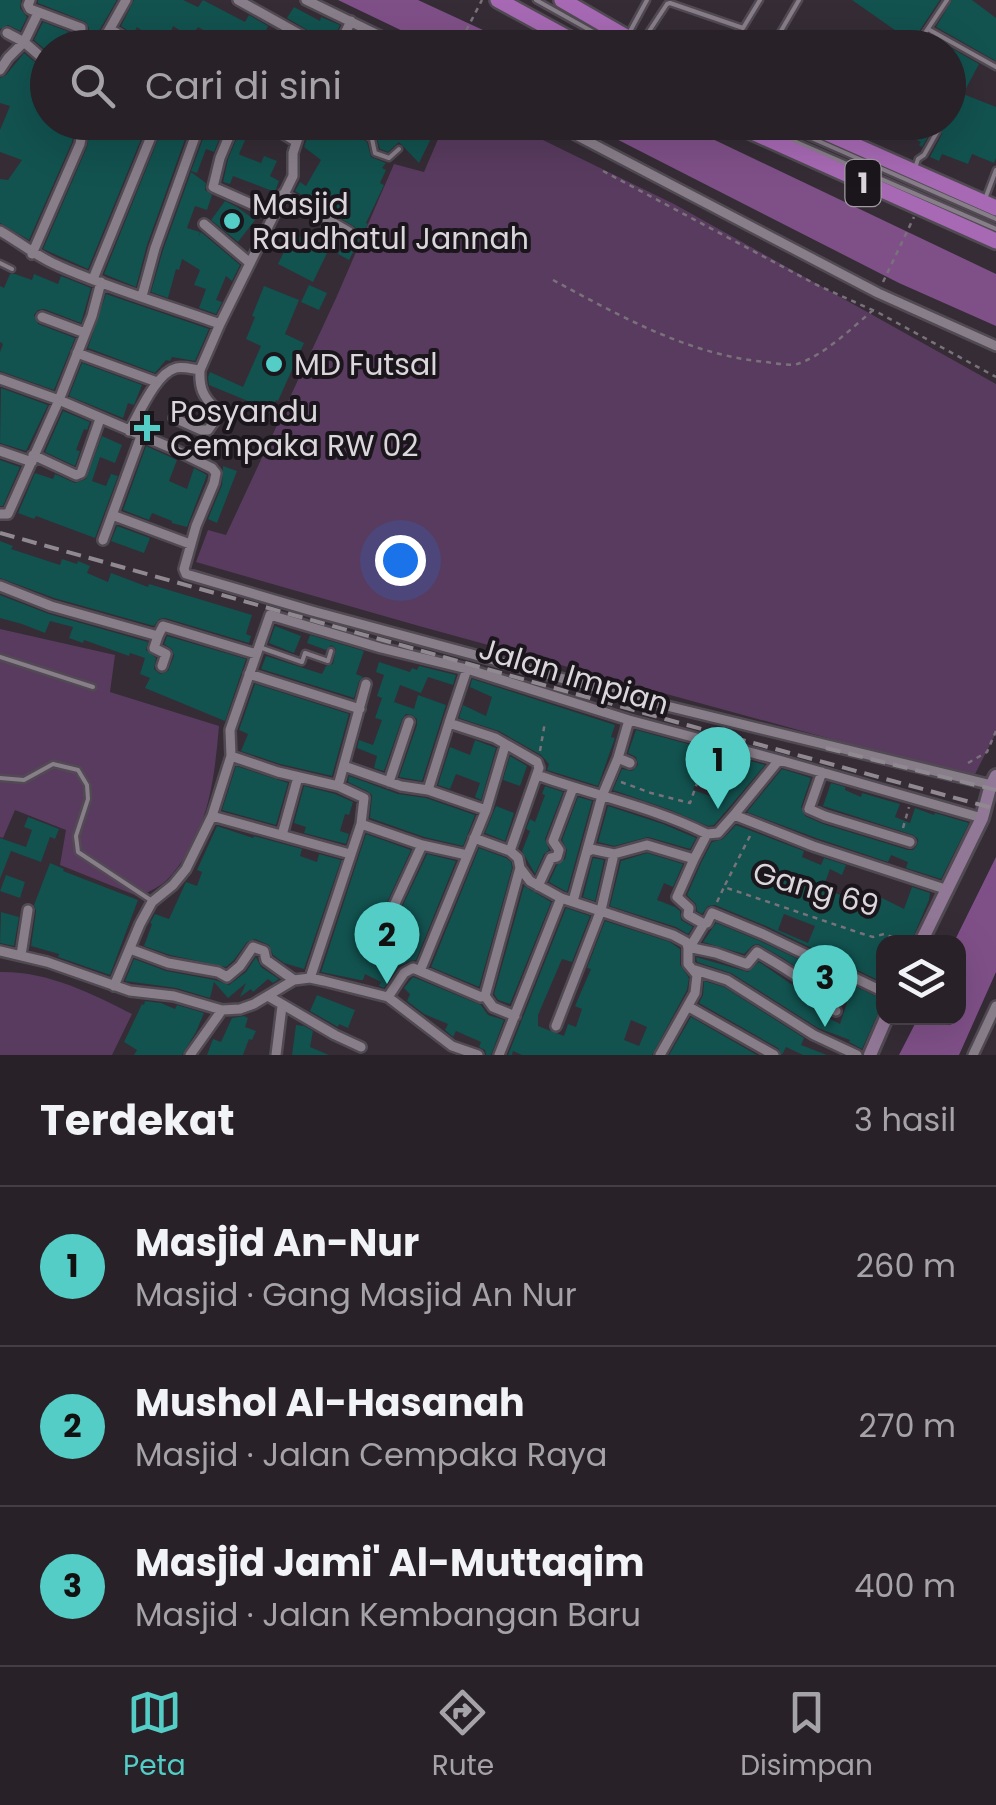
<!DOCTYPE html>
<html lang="id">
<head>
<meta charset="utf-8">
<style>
	body { margin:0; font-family:Poppins,sans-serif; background:#342e34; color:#f1f3f6 }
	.controls { position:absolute; right:30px; bottom:30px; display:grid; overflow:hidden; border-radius:20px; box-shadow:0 10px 40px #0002 }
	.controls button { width:90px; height:90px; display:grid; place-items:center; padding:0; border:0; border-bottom:2px solid #443e45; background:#282128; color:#f1f3f6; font:50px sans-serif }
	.you { position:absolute; left:400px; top:560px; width:35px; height:35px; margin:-25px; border:8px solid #fff; border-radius:50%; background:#1a73e8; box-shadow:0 0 0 15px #1a73e833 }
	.badge { display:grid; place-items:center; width:65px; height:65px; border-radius:50%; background:#54cdc7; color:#111; font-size:32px; font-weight:700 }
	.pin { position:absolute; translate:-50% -82px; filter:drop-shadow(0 2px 5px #0008) }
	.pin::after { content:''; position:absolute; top:52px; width:35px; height:30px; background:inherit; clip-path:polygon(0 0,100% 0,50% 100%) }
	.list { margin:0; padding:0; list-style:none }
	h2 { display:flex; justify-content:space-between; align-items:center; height:130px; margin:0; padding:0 40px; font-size:42px }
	h2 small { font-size:32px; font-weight:400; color:#a5a3a8 }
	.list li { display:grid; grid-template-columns:65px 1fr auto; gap:30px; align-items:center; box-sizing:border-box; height:160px; padding:0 40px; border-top:2px solid #443e45 }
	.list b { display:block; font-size:38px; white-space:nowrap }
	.list p { margin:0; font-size:32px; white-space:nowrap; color:#a5a3a8 }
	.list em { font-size:32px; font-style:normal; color:#a5a3a8 }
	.icon { flex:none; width:55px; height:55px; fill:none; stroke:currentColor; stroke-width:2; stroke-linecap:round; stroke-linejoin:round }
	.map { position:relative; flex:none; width:996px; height:1055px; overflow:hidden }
	.search { position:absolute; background:#282128; box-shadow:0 10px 40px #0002; left:30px; right:30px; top:30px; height:110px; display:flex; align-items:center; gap:25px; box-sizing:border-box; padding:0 35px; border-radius:55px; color:#a5a3a8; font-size:38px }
	.sheet { height:610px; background:#282128 }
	nav { display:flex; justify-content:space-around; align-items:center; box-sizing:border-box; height:140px; border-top:2px solid #443e45; background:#282128; font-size:28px; color:#a5a3a8 }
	nav a { display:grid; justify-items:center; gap:5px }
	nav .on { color:#54cdc7 }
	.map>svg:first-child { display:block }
</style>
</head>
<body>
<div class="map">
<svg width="996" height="1055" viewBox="0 0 996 1055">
	<rect width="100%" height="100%" fill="#352c36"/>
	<path fill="#593b5f" d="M445,123H508L674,204L996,384V733L973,778L419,626L196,562L208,530L226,535L337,296L394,164L424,172Z
		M0,629L115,655L110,692L219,726C214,783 208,836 167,880C160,887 149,891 140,897L60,865L66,830L15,810L3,838L0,837Z
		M0,972C47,971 91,993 132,1014L112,1055H0Z"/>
	<path fill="#7f5088" d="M338,0H418L520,47H436Z
		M585,123H679L996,274V326L899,283Z
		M996,857V972L959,1055H899L918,1018H958V942H954Z"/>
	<path fill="#12524f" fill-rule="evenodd" d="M0,0H21L20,8L27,17L20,31L8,25L0,29Z
		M38,0H117L89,48H87L89,28L86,22L38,3Z
		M134,0H183L198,7L203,0L245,22L249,15L268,26L258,48H208L214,36L198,27L191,37L173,26L166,43L148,35L137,27L133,34L121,26Z
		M852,0H940L912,42Z
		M952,0H972L996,18V61L936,27Z
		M294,7L320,21L321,17L340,25L331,44L287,18Z
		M43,22L72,33L71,48H48V52L34,40Z
		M930,36L979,64L963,94L996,107V158L994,163L972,154L968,164L942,154L939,161L930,157L942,134L939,127L933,128L922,147L919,145L921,142L877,122H948V48H922Z
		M24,53L46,71L43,78L48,80V122H76L72,142L29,240L0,223V179L8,180L22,160L0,152V130L10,106L0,103V78L6,75Z
		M92,122H148L88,269L43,249L87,147Z
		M165,122H179L181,128L188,131L147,245L136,287L104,274Z
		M214,122H226L214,152L206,149L197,173L191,171L203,139L210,133Z
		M313,122H340L343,127L367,142L371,157L386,163L382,168L386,170L380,183L384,185L366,223L368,224L349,260L338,254L346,239L355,237V227L295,191L300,182L306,186L321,160L304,147Z
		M357,122H439L419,163L399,142L388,152L380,149L376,135Z
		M241,128L249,131L239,154L240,155L261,163L264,156L277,161L270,176L279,181L275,192L233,176L230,184L223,182L228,159Z
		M191,172L206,183L205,190L212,195L207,210L195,206L187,228L200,232L198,237L201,232L240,265L232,281L226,276L216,300L222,302L216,314L199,308L206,289L194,285L200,270L182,259L179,270L176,269L168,298L151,292L163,250Z
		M225,201L237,207L255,220L238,242L211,220Z
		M293,233L328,251L313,282L278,264Z
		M10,274H15L32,280L34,274L58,284L61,276L91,288L81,323L44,309L38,310L34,315L38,324L75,338L54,390L0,371V352L3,344L0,342V286L4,288Z
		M309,285L327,293L319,310L301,302Z
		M264,286L299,300L285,334L304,343L278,401L276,400L270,413L254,406L255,404L209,385L208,377L210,372L243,387L261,346L246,339L255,317L252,316Z
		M106,294L209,329L195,361L172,357L170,361L166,360L155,373L88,348Z
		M82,363L142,385L134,405L128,403L123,418L69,396Z
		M1,388L48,405L26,451L0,443Z
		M63,411L90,422L87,430L84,429L76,450L80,451L75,466L45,452Z
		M102,436L122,445L115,463L100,457L92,481L106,486L111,474L118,476L95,538L36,516L34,519L18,513L35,473L53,479L55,474L75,483L86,479Z
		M146,446L177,460L169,481L187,489L194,468L207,475L187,527L172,523V521L152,513L149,520L123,510Z
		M0,460L20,467L3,506H0Z
		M223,466L237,471L217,523L208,519L222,485Z
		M117,526L150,538L144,553L111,541Z
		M0,541L13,546L11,549L60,565L62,559L77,564L78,561L90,566L87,573L108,582L111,573L148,587L149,584L252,615L246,634L251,636L249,643L165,618L159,619L154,626L54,598L0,578Z
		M0,595L49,614L148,642L146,650L156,658L154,669L160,674L168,671L174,656L172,649L164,644L167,636L246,659L225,721L145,688L150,678L140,674L145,658L130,653L129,656L84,640L83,643L69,638L73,627L50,621L45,633L22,624L0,618Z
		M275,626L301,636L294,653L269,643Z
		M310,635L364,651L356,674L363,677L359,681L354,698L261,669L266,656L322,674L326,666L333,664L336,649L331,645L326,650L307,643Z
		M379,662L410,672L412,668L417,670L419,666L456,675L453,685L428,677L421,693L400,685L394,702L414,709L418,695L446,705L422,781L399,777L417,725V719L412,715L406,714L402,719L384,771L374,768L377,756L357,748L359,740L373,745L382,720L375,718L382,698L377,696L384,675L376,672Z
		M472,679L615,725L611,737L615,738L598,786L547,770L549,764L541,755L499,731L459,718L463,705L486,716L492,697L470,687Z
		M255,684L349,714L332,776L280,764L241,751L248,734L239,730Z
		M636,730L765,765L714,825L708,826L668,809L613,790L622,769L632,771L638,765L636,757L628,753ZM701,769L729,780L722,800L711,794L710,796L693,790Z
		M475,740L496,748L481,800L475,797L480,783L456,774L450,789L438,785L450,747L470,755Z
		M510,756L527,766L520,786L503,780Z
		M236,766L288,783L276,825L222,810Z
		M782,769L811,778L801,807L805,816L823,824L908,850H913L917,845L918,839L913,835L823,806L831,783L845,787V790L861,797L862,793L900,804L895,817L910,823L915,808L934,815L935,813L969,823L941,879L906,868L908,862L891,855L888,862L816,838L747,812Z
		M349,776L398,794L426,798L475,815L463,846L424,837L370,818L372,795L367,791L348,782Z
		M304,786L335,794L353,802L349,815L345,814L340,831L349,834L346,844L304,833L306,827L294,823Z
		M545,786L563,792L545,839L549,850L544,854L535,874L522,851L530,831L526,829L530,819L535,822L545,795L542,794Z
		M578,797L592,801L567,892L549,882L557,865L565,859L567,850L562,840Z
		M496,806L514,813L505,841L485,833Z
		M608,806L663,824L696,838L690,849L648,837L614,846L598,842Z
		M28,817L59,829L55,839L50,837L41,862L11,851L0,879V838L26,847L32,830L24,827Z
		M736,825L804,851L802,857L821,865L824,858L846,865L842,875L830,869L823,888L845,897L848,889L871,897L872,893L904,909L912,887L930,893L929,900L911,942H884V983L766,926L715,905L708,906L702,914L697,911L696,904L687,895L701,863L712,842L723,839ZM784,914L815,926L808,943L778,930Z
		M217,826L253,838L254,836L302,849L300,856L317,862L319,854L341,860L304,969L284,963L273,955L269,945L255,939L247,942L234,960L226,967L170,955L144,946L152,924L150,923L155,914L169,919L186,882L197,886L202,872L197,870Z
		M366,834L411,850L372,935V942L377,946L383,945L386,941L427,854L456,861L416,960L410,961L399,966L384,988L379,986L381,982L365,974L363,980H360L321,972Z
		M479,848L506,858L511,862L512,868L479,987L431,967Z
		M647,853L683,864L673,887L664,883L657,900L675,907L680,911L681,920L693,927L688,934L676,927L610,906L621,861Z
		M593,858L604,860L595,901L583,897Z
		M50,863L64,869L63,871L138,900L110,975L58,957L59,954L31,946L36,911L34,905Z
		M6,875L25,882L20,898L0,891Z
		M524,886L551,902L510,1004L498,1000L494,994Z
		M566,908L590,916L572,962L562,959L538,1015V1026L564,1036L568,1024L576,1027L582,1009L575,1006L591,969L587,968L605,921L670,942L680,949V965L689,978L687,990L652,1055H522L513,1051L512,1055H508ZM631,1020L647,1027L639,1046L624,1040Z
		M1,912L19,917L14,946L0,943Z
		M716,923L760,941L884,1000L862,1049L849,1042L850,1040L818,1028L731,973L697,962L696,957L748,972L759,962L813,999L818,1005L815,1011L840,1024L847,1003L835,998L814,979L783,958L758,944L753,945L744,954L703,942Z
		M256,957L261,967L279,979L273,983L268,979L253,992L251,989L240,997L246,983L228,998L214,982L210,998L176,988L125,981L134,959L166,971L215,980L229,985L246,972Z
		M413,977L481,1005L488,1015L504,1020L491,1055H486L485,1050L479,1047L481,1042L456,1031L453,1037L445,1030L448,1024L424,1014L407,1001L410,994L404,988Z
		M704,981L724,987L804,1038L801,1045L827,1055H803L786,1047L782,1055L778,1048L699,1003L703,995Z
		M317,995L355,1010L348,1028L339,1024L338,1027L310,1011Z
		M145,1001L161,1003L175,1009L177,1005L204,1013L196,1032L182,1055H134L137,1050L124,1042L142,1004L144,1005Z
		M244,1016L248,1018L245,1027L256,1031L252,1040L249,1039L243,1055H207L213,1039L221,1042L232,1018Z
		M691,1017L757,1055H669Z
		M296,1025L304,1026L313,1031L310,1047L329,1055H292Z"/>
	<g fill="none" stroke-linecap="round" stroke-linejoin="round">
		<g stroke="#514a53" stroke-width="9">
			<path id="lane" d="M536,0L622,48
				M928,29L996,67
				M628,35L647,0
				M871,35L887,48
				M778,36L799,0
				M642,42L667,4L670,3L743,28L760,0
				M769,48L778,36L798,48
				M915,48L947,0
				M346,122L372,139L375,153L389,158L399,149
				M750,122L996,229
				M775,122L996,219
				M845,137L852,122
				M858,142L864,122
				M916,165L918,159L924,155L937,132
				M985,199L996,170
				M0,263L12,269
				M259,647L302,662L305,653L328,661L331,651
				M0,657L93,687
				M0,778L24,780L53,764L78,770L87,785L88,799L76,836L78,852L149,899"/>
		</g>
		<g stroke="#514a53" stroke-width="14">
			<path id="street" d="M30,0L28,5L30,9L81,28L79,48
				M238,0L324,48
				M306,0L405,48
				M108,32L126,0
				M7,33L24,42L48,63
				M97,48L108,32H115L141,48
				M338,48L351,21
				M0,70L8,58L24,42L38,13
				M187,122L203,129L206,122
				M235,122L220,158L213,187L274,214
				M264,122L295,141
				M551,122L878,293L996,346
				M283,194L349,232
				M204,224L250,263
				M0,231C21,243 37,257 59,266C111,289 167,305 220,324
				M32,254L80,144L84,122
				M93,279L157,122
				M142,296L155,248L196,134L203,129
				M42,317L85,333
				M77,353L157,382
				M0,379L59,400L169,447L212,468L216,473L214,483L196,526L184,569L186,574L312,611L638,699L992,785
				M174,418L201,430H208L215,420L216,409C203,397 199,388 200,370
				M129,431C139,414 156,373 176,368C183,366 192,369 200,370L220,324L293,176V153L303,122
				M0,451L32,462
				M33,455L76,475L81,473L100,419
				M0,514H8L59,400L92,316L101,282
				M112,515L190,544
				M103,540L141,436
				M0,586L51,606L158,636L163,626L256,654
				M158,636L154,648L166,654L162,666
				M467,669L449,723L495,738L537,762L539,768L510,851
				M249,674L360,709
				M505,746L486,810L420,971L481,997L485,996L520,868
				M231,756L278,772L338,786L364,798L361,824
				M618,758L629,720
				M779,760L734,815L813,846L948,890
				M344,766L401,786L428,790L486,810
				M822,772L809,809L825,816L910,842
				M537,775C593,795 653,807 707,834L718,833L734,815
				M389,782L409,722
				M338,786L366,684
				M428,790L449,723
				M212,816L350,854
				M282,835L298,777
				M474,838L510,851L518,858L520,868L530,881L561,898L673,935L686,942L688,947L716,953L747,964L757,952C787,969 813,985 836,1011
				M589,851L591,849L614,854L647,845L694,859L707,834
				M694,859L677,897L689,908L688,915L704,924
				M538,886L551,858L557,857L559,850L553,841L573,788
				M573,901L602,796L618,758L630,763
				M379,938L422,845
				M688,947L693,942L704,924L707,923L712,913L763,934L884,992
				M130,949L168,963L218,972L227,977L240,966L253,947L264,951L266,960L294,980
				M0,951L47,962L130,991L174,996L222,1010L240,1009L254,1004L294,980L310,978L324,981L388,997L452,1046L478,1055
				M21,955L28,910
				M692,969L727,980L814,1035L857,1055
				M310,978L361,824L422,845L467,855
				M114,986L140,924L152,902L173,885L186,869L212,816L231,756L230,730L270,615L381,648L467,669L629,720L779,760L982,818
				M268,996L335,1035L361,1047
				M485,996L493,1007L515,1016
				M388,997L404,973L413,968L420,971
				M689,1007L774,1055
				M556,1026L601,910L614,854
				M190,1055L222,1010
				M276,1055L282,1006
				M499,1055L561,898
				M660,1055L695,993L697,975L688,964V947
				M973,1055L996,1006"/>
		</g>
		<g stroke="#514a53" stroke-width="18">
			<path id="secondary" d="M921,942L982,818L990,788L996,776
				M870,1055L886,1018"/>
		</g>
		<g stroke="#514a53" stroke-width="20">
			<path id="highway" d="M498,0L586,48
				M562,0L645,48
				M730,122L996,241
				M802,122L996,208"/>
		</g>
		<path stroke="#7a727b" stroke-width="2.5" stroke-dasharray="5 5" stroke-linecap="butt" d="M457,48L482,0
			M603,171L817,285L879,313L996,377
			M553,280C620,316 689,355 766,362C775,363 788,366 797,364C823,356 851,329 872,311
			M883,282L914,217
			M540,751L545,722
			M968,763L987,752L996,731
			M621,782L651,793L690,803L708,752
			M903,828L909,807
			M725,885L751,834
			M717,902L724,887L860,933L873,937L884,934L905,942"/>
		<use href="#lane" stroke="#887e8a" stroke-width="4"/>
		<use href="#street" stroke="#887e8a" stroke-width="9"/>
		<use href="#secondary" stroke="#917897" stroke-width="12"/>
		<use href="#highway" stroke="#a769b4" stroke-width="15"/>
		<path stroke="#908991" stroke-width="4" stroke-dasharray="15 8" stroke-linecap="butt" d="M0,533L687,725L996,809
			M826,748L996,790"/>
	</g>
	<g fill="#54cdc7" stroke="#1a161b" stroke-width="4">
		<circle cx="232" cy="221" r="10"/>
		<circle cx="274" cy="364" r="10"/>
		<path d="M142 413h10v10h10v10h-10v10h-10v-10h-10v-10h10z"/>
	</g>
	<g text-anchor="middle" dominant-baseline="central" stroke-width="8" stroke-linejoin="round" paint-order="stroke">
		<rect fill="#1a161b" stroke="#a19ca2" stroke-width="2.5" x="845.5" y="160" width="35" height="46" rx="8"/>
		<g font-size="28" font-weight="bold" fill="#dbd5dc">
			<text x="863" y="183">1</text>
		</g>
		<g font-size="30" fill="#dbd5dc" stroke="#1a161b" text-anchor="start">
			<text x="252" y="204">Masjid<tspan x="252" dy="34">Raudhatul Jannah</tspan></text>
			<text x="294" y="364">MD Futsal</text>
			<text x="170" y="411">Posyandu<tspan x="170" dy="34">Cempaka RW 02</tspan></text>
		</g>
		<g font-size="30" fill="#dbd5dc" stroke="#1a161b">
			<text transform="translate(574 676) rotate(17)">Jalan Impian</text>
			<text transform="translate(816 889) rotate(16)">Gang 69</text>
		</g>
	</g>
</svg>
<div class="controls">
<button><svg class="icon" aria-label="layers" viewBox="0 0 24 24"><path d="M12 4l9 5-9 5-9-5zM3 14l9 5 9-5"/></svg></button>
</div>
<div class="you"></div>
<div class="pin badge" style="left:718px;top:809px">1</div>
<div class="pin badge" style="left:387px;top:984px">2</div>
<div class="pin badge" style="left:825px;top:1027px">3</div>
<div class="search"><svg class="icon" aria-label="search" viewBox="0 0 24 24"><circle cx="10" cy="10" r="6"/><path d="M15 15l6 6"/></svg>Cari di sini</div>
</div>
<section class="sheet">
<h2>Terdekat<small>3 hasil</small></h2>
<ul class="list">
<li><span class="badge">1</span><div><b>Masjid An-Nur</b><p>Masjid · Gang Masjid An Nur</p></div><em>260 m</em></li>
<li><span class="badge">2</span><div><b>Mushol Al-Hasanah</b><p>Masjid · Jalan Cempaka Raya</p></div><em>270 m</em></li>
<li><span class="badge">3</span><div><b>Masjid Jami' Al-Muttaqim</b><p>Masjid · Jalan Kembangan Baru</p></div><em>400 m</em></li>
</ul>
</section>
<nav>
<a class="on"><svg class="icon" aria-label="map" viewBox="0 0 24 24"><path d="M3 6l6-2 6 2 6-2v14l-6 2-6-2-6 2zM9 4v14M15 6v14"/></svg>Peta</a>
<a><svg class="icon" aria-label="directions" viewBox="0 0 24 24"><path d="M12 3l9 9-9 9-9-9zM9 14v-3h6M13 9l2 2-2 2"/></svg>Rute</a>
<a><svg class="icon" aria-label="saved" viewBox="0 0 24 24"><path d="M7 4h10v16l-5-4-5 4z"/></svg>Disimpan</a>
</nav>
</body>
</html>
